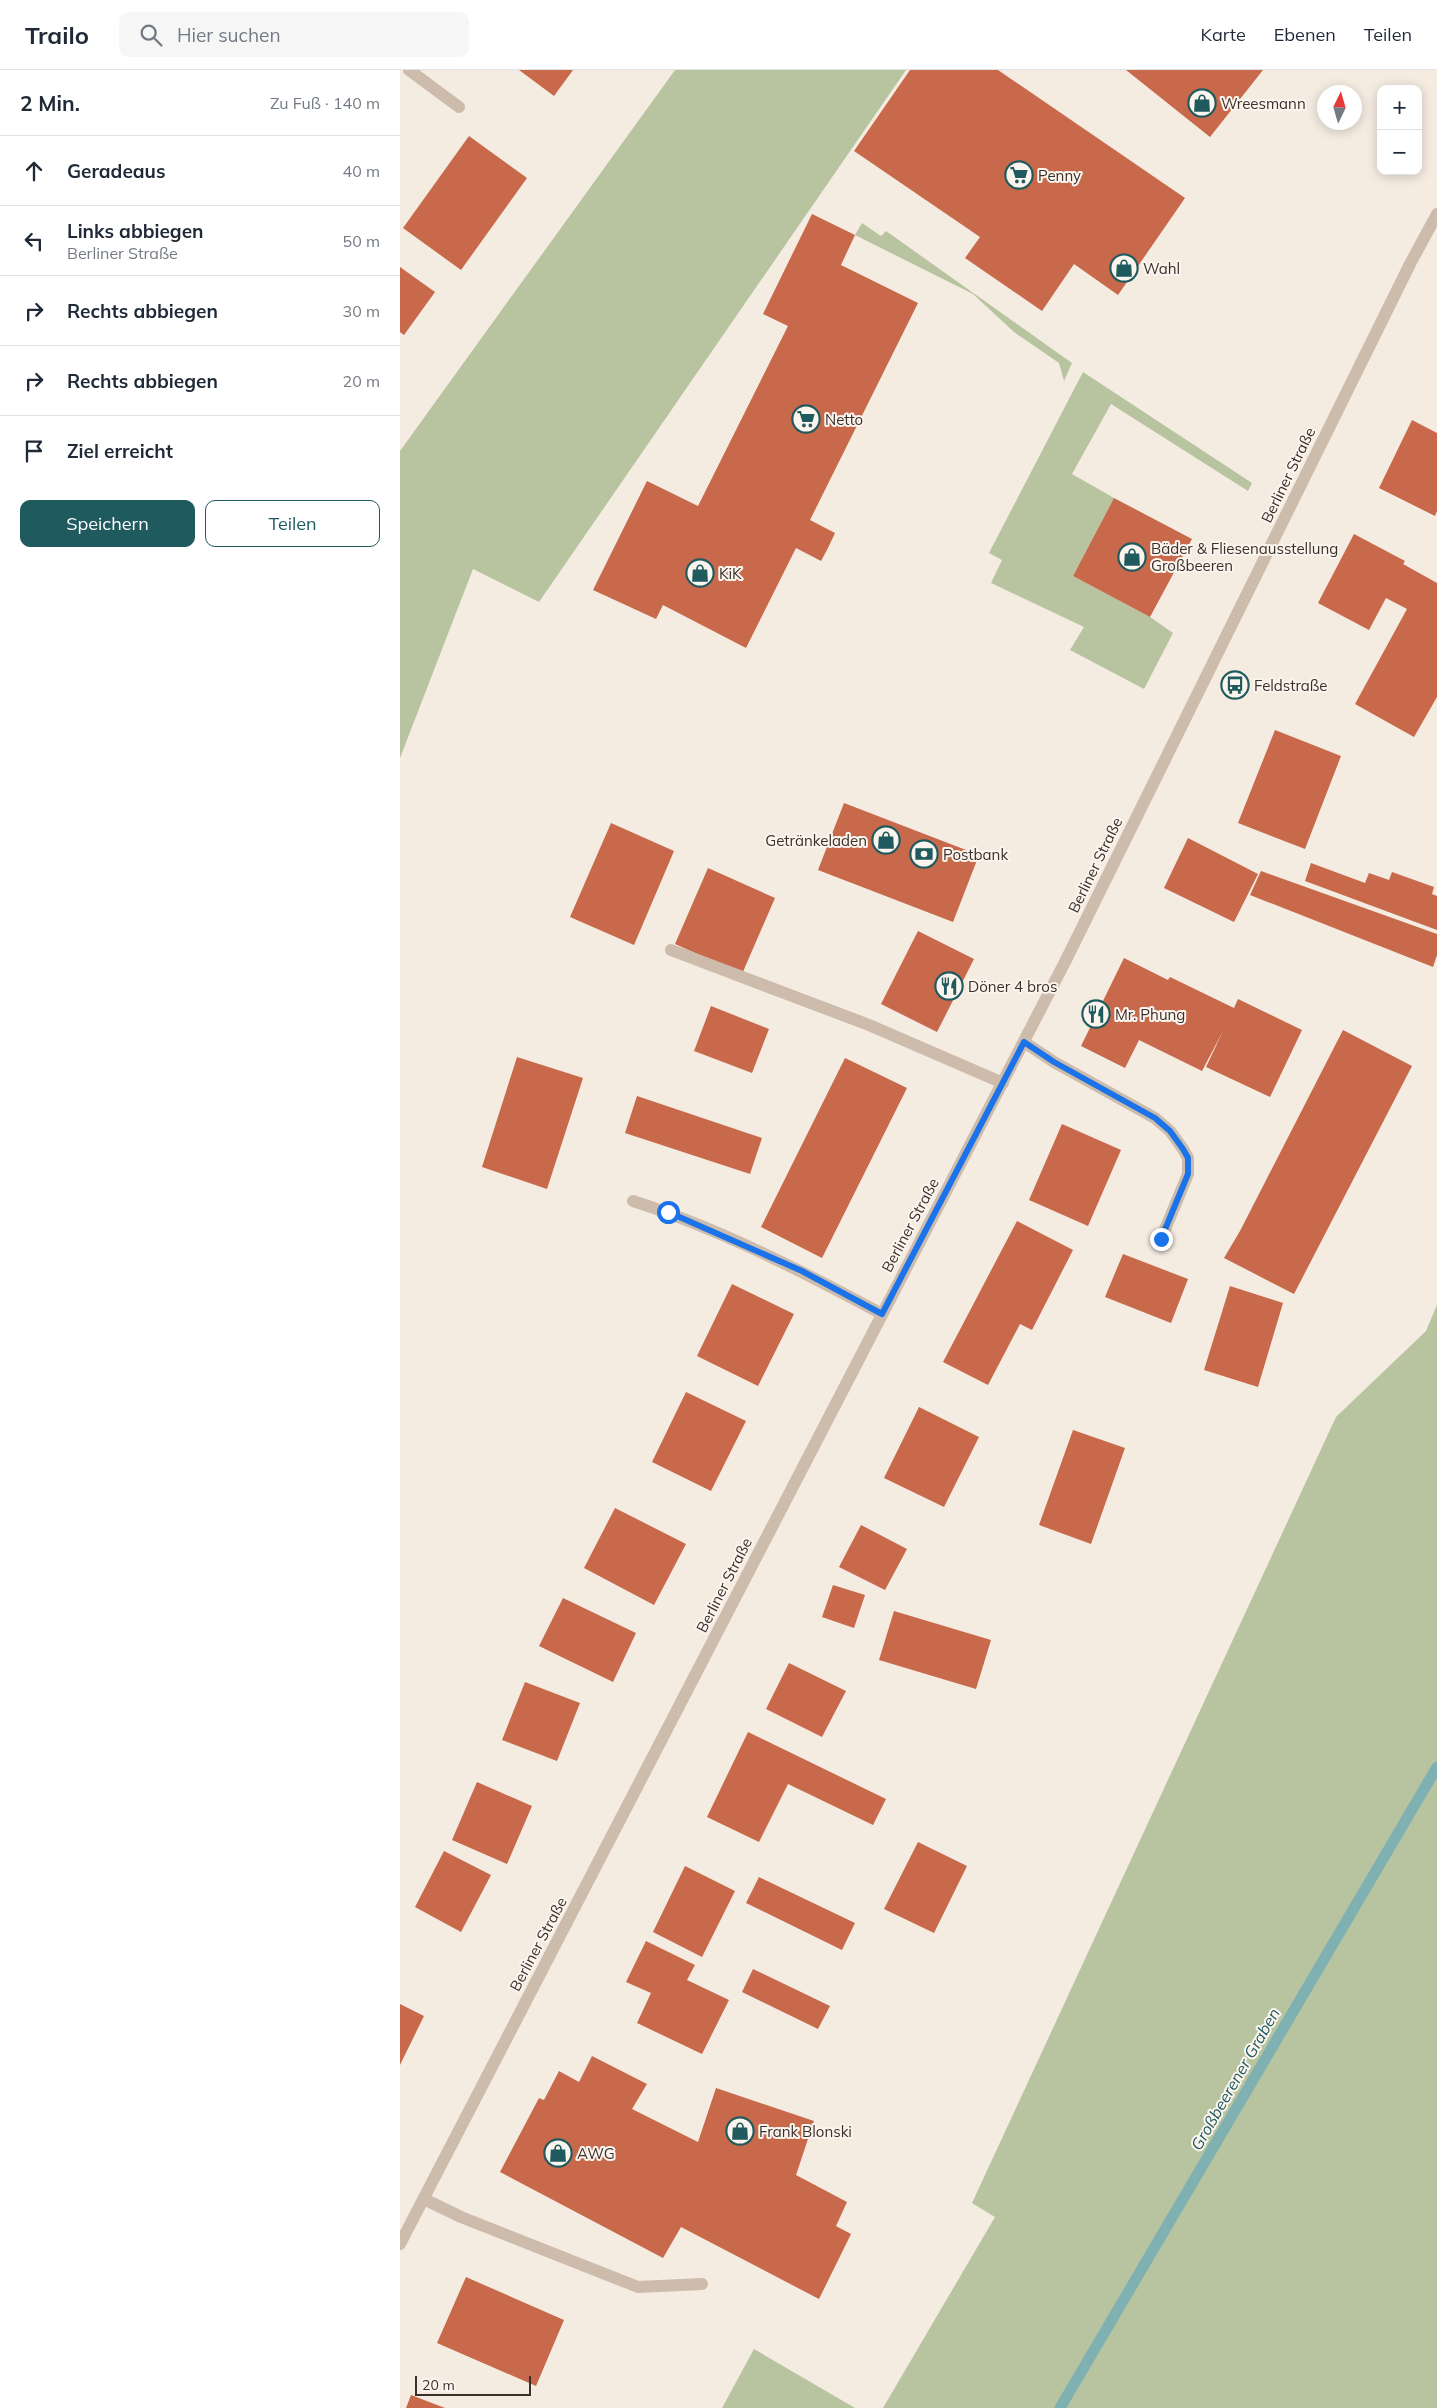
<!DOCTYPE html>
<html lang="de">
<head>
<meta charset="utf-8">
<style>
	body { margin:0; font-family:Mulish,sans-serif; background:#f6f6f7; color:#1f2937 }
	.controls { position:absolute; right:15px; top:15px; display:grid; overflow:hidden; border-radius:10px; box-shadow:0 2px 12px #0003 }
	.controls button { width:45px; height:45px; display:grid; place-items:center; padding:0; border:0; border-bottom:1px solid #e0e1e3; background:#fff; color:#1f2937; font:25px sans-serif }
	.compass { position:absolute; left:917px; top:15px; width:45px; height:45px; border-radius:50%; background:#fff; box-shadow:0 2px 12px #0003; rotate:5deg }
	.scale { position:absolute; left:15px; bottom:12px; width:116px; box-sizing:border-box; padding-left:5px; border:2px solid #3b302b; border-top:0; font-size:14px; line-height:18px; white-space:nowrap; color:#3b302b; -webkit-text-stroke:4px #fbf5ee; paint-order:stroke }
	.stop { position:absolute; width:15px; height:15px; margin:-11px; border:4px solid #1a73e8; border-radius:50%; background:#fff }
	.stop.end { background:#1a73e8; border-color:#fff; box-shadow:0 1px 5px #0008 }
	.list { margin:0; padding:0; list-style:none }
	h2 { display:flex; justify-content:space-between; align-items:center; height:65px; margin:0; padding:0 20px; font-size:21px }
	h2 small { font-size:16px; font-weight:400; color:#747a83 }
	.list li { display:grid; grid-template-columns:32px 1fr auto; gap:15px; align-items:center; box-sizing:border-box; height:70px; padding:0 20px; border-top:1px solid #e0e1e3 }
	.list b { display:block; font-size:19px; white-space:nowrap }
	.list p { margin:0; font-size:16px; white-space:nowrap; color:#747a83 }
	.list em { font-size:16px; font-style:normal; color:#747a83 }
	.actions { display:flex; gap:10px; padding:15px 20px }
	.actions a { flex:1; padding:11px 0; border:1px solid #1f5a5e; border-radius:10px; text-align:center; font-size:18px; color:#1f5a5e }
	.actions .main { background:#1f5a5e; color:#fff }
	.icon { flex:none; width:28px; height:28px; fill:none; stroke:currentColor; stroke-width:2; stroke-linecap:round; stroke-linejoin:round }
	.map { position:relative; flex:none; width:1037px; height:2338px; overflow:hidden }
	header { display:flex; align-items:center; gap:30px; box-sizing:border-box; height:70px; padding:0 25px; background:#fff; border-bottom:1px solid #e0e1e3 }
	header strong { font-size:24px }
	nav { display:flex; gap:28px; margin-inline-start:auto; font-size:18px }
	.search { width:350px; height:45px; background:#f6f6f7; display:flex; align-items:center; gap:12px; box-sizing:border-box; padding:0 18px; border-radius:10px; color:#747a83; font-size:19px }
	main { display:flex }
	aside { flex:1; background:#fff }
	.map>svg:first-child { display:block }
</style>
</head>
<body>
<header>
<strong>Trailo</strong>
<div class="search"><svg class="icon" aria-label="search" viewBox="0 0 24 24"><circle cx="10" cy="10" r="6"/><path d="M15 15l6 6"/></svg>Hier suchen</div>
<nav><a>Karte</a><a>Ebenen</a><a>Teilen</a></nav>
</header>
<main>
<aside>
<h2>2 Min.<small>Zu Fuß · 140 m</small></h2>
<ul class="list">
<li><svg class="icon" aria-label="ahead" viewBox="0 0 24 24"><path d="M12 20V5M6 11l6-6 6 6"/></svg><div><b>Geradeaus</b></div><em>40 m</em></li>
<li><svg class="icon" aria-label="left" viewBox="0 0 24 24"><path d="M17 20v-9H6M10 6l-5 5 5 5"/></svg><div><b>Links abbiegen</b><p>Berliner Straße</p></div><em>50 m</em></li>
<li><svg class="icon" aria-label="right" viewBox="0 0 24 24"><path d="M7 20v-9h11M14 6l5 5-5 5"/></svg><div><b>Rechts abbiegen</b></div><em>30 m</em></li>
<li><svg class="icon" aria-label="right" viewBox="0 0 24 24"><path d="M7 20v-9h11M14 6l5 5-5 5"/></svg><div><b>Rechts abbiegen</b></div><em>20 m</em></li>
<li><svg class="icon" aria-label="arrive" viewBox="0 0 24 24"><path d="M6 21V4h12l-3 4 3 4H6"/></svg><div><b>Ziel erreicht</b></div></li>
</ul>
<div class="actions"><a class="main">Speichern</a><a>Teilen</a></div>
</aside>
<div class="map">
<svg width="1037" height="2338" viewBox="0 0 1037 2338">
	<rect width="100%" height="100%" fill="#f4ebe1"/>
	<path fill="#b8c4a0" d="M275,0H506L139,532L73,499L0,688V381Z
		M462,153L481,166L486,161L672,293L664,311L659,293L614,262L573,224L455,165Z
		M683,302L852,413L848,421L711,334L672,404L714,428L673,506L750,547L773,563L744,619L670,580L684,557L591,513L602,490L589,483Z
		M1037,1235V2338H483L595,2147L572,2133L936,1347L1026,1261Z
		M354,2279L455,2338H322Z"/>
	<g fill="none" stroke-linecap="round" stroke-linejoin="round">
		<path stroke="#7fb0b2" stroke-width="11" d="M660,2338L1037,1697"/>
	</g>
	<path fill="#c8694b" d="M119,0H173L154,26Z
		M510,0H598L785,128L718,225L674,194L642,241L565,188L580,167L454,81Z
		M726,0H863L810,67Z
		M69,66L127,108L61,200L3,158Z
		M412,144L455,165L441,195L518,233L410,450L435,463L428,478L421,491L396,478L346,578L263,535L256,549L193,520L247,411L298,436L388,256L363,244Z
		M0,197L35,222L4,265L0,262Z
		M1012,350L1037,363V441L1035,446L979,418Z
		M714,428L792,469L750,547L673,506Z
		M954,464L1005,491L1003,494L1037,513V627L1014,667L955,634L1007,539L986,528L969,560L918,533Z
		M875,660L941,686L905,779L838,753Z
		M444,733L579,785L553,852L418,800Z
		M211,753L274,781L234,875L170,847Z
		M788,768L858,804L834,852L764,818Z
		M911,793L965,813L969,803L989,810L992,802L1034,817L1032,824L1037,826V860L905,811Z
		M308,798L375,828L342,904L275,874Z
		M861,801L1037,864V885L1033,897L850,825Z
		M518,861L574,889L537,962L481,934Z
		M724,888L768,910L770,907L834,938L838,929L902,960L870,1027L806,997L823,961L802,1001L739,970L725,998L681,976Z
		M311,936L369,959L352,1003L294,981Z
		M943,960L1012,996L894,1224L824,1188L840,1161Z
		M117,987L183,1008L147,1119L82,1097Z
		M445,988L507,1018L422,1188L361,1157Z
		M237,1026L362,1068L350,1104L225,1063Z
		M662,1054L721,1080L688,1156L629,1130Z
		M617,1151L673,1180L632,1260L620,1254L588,1315L543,1292Z
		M723,1184L788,1209L771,1253L705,1227Z
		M332,1214L394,1244L358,1316L297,1286Z
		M830,1216L883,1233L858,1317L804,1300Z
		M286,1322L346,1351L311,1421L252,1392Z
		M519,1337L579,1367L544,1437L484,1408Z
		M673,1360L725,1378L691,1474L639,1455Z
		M215,1438L286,1474L254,1535L184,1498Z
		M461,1455L507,1479L485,1520L439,1497Z
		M433,1515L465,1525L454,1558L422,1547Z
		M163,1528L236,1563L213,1612L139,1576Z
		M494,1541L591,1570L576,1619L479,1590Z
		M389,1593L446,1621L422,1667L366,1639Z
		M125,1612L180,1633L157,1691L102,1670Z
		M348,1662L486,1729L473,1755L388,1714L359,1772L307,1747Z
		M77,1712L132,1736L107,1794L52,1770Z
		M518,1772L567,1796L534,1863L484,1839Z
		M44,1781L91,1805L61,1862L15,1837Z
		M285,1796L335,1821L302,1887L253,1862Z
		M359,1807L455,1853L442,1880L346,1833Z
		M246,1871L295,1895L287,1910L329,1930L302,1984L237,1953L251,1923L226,1912Z
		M353,1899L430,1936L418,1959L342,1922Z
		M0,1934L24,1946L0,1995Z
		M192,1986L247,2014L232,2039L298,2072L316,2018L414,2051L396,2105L447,2132L436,2156L451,2164L419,2229L281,2157L263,2188L100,2102L139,2028L144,2030L159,2001L179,2012Z
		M66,2207L164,2250L136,2316L37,2273Z
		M11,2325L45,2338H6Z"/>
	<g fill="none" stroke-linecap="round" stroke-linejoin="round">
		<path stroke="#cdbbac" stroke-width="12" d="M9,0L59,37
			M271,880L469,955L603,1013
			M624,972L654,992L755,1048L770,1061L783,1079L788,1088V1104L761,1169
			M233,1131C320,1159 402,1201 482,1244
			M24,2129L61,2147L238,2217L302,2214
			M0,2174L665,892L1011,192L1037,144"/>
	</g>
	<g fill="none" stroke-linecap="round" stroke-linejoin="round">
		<path stroke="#1a73e8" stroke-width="6" d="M268,1142L402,1201L482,1244L624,972L654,992L755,1048L770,1061L783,1079L788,1088V1104L761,1169"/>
	</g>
	<defs>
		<g id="shop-ring" transform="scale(1.4375)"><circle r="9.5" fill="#fbf5ee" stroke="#1f5a5e" stroke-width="1.5"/><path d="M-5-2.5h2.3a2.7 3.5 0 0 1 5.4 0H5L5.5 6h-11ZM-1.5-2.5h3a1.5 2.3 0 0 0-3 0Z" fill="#1f5a5e"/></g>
		<g id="supermarket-ring" transform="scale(1.4375)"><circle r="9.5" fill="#fbf5ee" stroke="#1f5a5e" stroke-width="1.5"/><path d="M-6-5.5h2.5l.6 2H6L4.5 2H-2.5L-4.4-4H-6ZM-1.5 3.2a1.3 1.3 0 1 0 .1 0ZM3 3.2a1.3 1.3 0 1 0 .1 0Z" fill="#1f5a5e"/></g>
		<g id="bus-ring" transform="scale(1.4375)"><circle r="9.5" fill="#fbf5ee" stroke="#1f5a5e" stroke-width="1.5"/><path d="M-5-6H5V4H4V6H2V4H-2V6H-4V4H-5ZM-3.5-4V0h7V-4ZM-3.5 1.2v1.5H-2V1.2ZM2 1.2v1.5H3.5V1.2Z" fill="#1f5a5e"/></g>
		<g id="bank-ring" transform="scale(1.4375)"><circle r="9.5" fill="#fbf5ee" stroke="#1f5a5e" stroke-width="1.5"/><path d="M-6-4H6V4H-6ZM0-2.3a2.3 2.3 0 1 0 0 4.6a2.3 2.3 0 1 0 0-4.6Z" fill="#1f5a5e"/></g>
		<g id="restaurant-ring" transform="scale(1.4375)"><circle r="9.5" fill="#fbf5ee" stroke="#1f5a5e" stroke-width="1.5"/><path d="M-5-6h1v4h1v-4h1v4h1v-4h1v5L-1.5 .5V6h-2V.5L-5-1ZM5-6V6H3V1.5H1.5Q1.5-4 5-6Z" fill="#1f5a5e"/></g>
	</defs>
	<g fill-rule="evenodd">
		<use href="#shop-ring" x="802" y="33"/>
		<use href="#supermarket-ring" x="619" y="105"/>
		<use href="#shop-ring" x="724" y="198"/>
		<use href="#supermarket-ring" x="406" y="349"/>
		<use href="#shop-ring" x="732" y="487"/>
		<use href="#shop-ring" x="300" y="503"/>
		<use href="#bus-ring" x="835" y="615"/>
		<use href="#shop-ring" x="486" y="770"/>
		<use href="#bank-ring" x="524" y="784"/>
		<use href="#restaurant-ring" x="549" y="916"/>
		<use href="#restaurant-ring" x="696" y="944"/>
		<use href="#shop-ring" x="340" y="2061"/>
		<use href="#shop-ring" x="158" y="2083"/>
	</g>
	<g text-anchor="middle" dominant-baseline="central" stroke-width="4" stroke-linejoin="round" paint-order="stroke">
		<g font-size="15" fill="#3b302b" stroke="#fbf5ee" text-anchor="start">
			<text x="821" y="33">Wreesmann</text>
			<text x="638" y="105">Penny</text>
			<text x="743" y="198">Wahl</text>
			<text x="425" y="349">Netto</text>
			<text x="751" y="478">Bäder &amp; Fliesenausstellung<tspan x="751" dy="17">Großbeeren</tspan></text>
			<text x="319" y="503">KiK</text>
			<text x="854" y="615">Feldstraße</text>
			<text x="467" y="770" text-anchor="end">Getränkeladen</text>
			<text x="543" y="784">Postbank</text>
			<text x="568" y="916">Döner 4 bros</text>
			<text x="715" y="944">Mr. Phung</text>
			<text x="359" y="2061">Frank Blonski</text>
			<text x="177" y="2083">AWG</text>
		</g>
		<g font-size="15" fill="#3b302b" stroke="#fbf5ee">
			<text transform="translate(888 405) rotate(-64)">Berliner Straße</text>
			<text transform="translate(695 795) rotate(-64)">Berliner Straße</text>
			<text transform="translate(510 1155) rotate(-62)">Berliner Straße</text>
			<text transform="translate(324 1515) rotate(-63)">Berliner Straße</text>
			<text transform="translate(138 1874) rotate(-62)">Berliner Straße</text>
		</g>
		<g font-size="16" font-style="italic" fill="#1f5a5e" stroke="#fbf5ee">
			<text transform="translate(835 2009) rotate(-60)">Großbeerener Graben</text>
		</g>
	</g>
</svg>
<div class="controls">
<button>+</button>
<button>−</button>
</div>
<svg class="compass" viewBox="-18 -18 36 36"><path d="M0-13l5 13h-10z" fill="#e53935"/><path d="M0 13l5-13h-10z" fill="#747a83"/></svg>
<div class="scale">20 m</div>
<div class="stop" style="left:268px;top:1142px"></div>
<div class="stop end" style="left:761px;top:1169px"></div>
</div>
</main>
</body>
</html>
